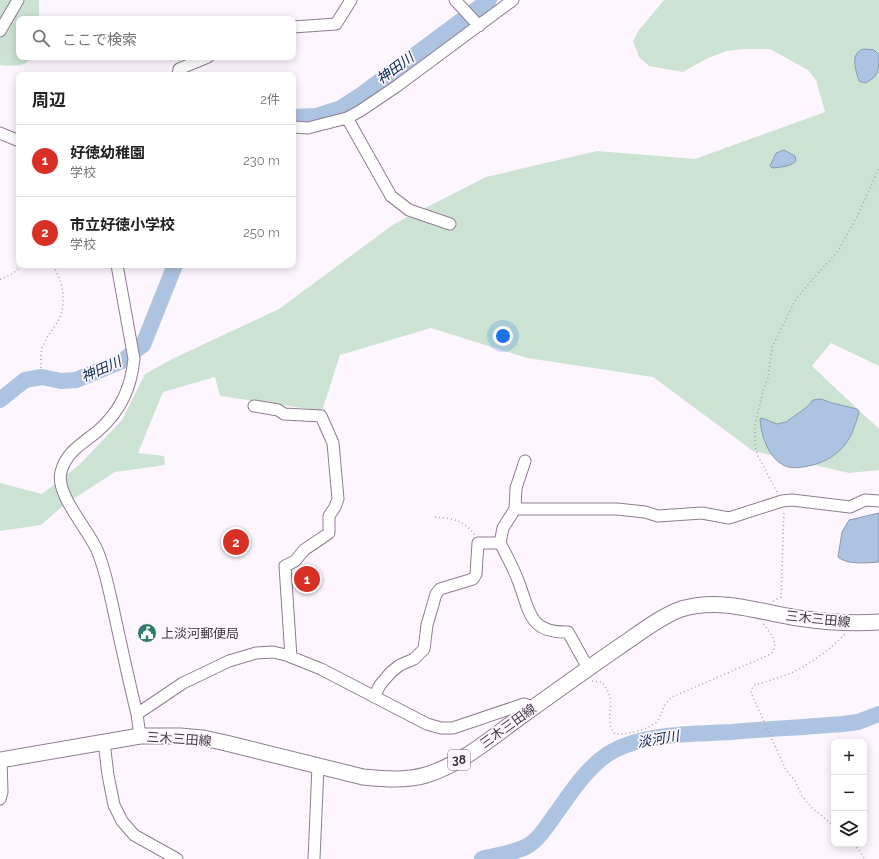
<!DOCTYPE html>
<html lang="ja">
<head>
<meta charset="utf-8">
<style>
	body { margin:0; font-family:Raleway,"Noto Sans JP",sans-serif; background:#f2f2f2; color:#222 }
	.controls { position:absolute; right:12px; bottom:12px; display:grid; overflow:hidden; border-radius:8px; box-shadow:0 2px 10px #0003 }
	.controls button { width:36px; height:36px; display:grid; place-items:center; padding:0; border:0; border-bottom:1px solid #e0e0e0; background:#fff; color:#222; font:20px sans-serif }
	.you { position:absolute; left:503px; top:336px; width:14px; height:14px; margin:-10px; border:3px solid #fff; border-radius:50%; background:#1a73e8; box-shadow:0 0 0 6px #1a73e833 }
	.badge { display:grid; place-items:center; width:26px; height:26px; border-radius:50%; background:#d93025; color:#fff; font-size:13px; font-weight:700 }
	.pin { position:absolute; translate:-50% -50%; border:2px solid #fff; box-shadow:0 1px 4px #0006 }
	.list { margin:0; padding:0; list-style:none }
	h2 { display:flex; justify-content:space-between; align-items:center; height:52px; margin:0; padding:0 16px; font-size:17px }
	h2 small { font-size:13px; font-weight:400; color:#767676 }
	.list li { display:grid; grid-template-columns:26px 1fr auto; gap:12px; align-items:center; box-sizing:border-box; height:72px; padding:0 16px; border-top:1px solid #e0e0e0 }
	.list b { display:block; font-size:15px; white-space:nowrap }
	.list p { margin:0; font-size:13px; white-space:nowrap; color:#767676 }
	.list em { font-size:13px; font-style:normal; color:#767676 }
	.icon { flex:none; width:22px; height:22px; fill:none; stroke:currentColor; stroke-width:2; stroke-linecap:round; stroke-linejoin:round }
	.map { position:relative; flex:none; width:879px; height:859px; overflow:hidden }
	.search { position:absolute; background:#fff; box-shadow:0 2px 10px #0003; left:16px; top:16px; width:280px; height:44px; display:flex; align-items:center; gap:10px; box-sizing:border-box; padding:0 14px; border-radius:8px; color:#767676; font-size:15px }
	.panel { position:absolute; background:#fff; box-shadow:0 2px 10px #0003; left:16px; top:72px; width:280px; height:196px; border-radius:8px }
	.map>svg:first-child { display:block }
</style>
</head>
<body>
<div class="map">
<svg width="879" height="859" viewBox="0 0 879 859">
	<rect width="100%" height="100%" fill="#fef6ff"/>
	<path fill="#cce2d3" d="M0,0H39V19H19V57H31C26,68 11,66 0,65Z
		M664,0H879V366L831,343L812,366L879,429V470L849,473L753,451L653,377L527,358L431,328L340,355L322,411L220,396L215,377L163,392L138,453L164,456L165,465L115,472L64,505L41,525L0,531V483L42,494L79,465L122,420L145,374L172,359L279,309L394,224L486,177L597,151L695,159L825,112L816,80L808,70L770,49H743L726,51L706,59L683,72L649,66L639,57L633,41L639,30Z"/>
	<path fill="#acc3e1" stroke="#8b99b0" d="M864,49L874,50L879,55C879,69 879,77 865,83L859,81C856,70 849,53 864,49Z
		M784,150L795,156L796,161C790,167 781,167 772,168L770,166L776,153Z
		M821,399L832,403L857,409L859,412C855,426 851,440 840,450C832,458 823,462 813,465C803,467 792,470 783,465C768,457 761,435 760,419L762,418L777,424L786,422L807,407L813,400Z
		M879,513V562C867,563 847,565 838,557L842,532L849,520Z"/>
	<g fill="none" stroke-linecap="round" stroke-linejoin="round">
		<path stroke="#acc3e1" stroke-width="16" d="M293,117L316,116L341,108L361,95L489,0
			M0,400L25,380L42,377L61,381L76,380L122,361L143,345L175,265
			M482,859C496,855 523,852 533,842C541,836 547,826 552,819C569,796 584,770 608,754C640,733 693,734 731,732C769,729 806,727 843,724L858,722L879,714"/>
		<g stroke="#8e7d8f" stroke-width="13">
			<path id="minor" d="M455,0L479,26
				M293,27L336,24L351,0
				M0,31L18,0
				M178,75L179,69L208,57
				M347,118L391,196L409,210L450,224
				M293,127L308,128L347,118L360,111L397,86L513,0
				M0,133L19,141
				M117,265L134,359C131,388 121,410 99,430C84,443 66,451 61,472C55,494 88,529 97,550C106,571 110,595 115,617C122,649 129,682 137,714L140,736
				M254,406L278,410L284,414L321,416L333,443L338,499L335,507L329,516V533L304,550L295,561L285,566L291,657
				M515,509H617L645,512L658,516L702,513L729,518L782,501L792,500L850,507L865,500L879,501
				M500,543C507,556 514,569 519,583C530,612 529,633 568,632L588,668
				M374,697L380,685L391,672L400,665L414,659L424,649L427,625L436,594L440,589L473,579L476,574L478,543H500L503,528L515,509L516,488L525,461
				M137,714L183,683L229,661L256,653L273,652L286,655L321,669L427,724L441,728H453L524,704L533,707
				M104,742L108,775L114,805L122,821L134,835L177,859
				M0,799L2,792L1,759
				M314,859L318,766"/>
		</g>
		<g stroke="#8e7d8f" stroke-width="17">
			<path id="major" d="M0,760L140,736H180L203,738L226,743L363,777C384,779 405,781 426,775C462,764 492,737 523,715C555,692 587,669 619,647C637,635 661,616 681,609C723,597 757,612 798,618C825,622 852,624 879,622"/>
		</g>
		<path stroke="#aba4ac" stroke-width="1.5" stroke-dasharray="1 3" stroke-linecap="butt" d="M0,279C9,277 16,271 23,265
			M41,368C41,361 40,352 43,346C46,336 55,328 59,319C67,302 63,280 52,265
			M777,492L757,454L755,443V425L763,391L768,378L772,347L796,299L812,280L838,251L858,215L879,168
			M435,517C454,519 462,519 475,535
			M773,601L781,597L784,510
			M592,681L602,682C605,686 608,691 610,697C613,710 605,723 615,734C624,735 653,729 658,720C664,710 662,706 672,697L771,654C780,642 770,634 763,623
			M834,826L812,808L802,796L795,781L786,770L751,693L753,686C764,682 775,679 786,675C807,667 829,650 845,634
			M854,844L865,859"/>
		<use href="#minor" stroke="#fff" stroke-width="11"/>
		<use href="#major" stroke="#fff" stroke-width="15"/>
	</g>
	<defs>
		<g id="civic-disc" transform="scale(1)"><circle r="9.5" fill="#327970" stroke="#fef6ff"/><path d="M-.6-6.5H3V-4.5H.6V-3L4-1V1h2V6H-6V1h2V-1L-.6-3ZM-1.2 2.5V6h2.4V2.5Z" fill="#fff"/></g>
	</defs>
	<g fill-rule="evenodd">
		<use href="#civic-disc" x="147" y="633"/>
	</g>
	<g text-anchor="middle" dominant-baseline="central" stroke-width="3.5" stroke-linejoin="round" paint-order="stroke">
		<rect fill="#fef6ff" stroke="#777078" stroke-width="1" x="448" y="750" width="22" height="20" rx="3"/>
		<g font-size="12" font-weight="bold" fill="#3d363e">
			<text x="459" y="760">38</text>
		</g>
		<g font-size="13" fill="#3d363e" stroke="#fef6ff">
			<text transform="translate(818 619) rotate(6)">三木三田線</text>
			<text transform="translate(508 726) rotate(-36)">三木三田線</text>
			<text transform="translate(179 739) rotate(4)">三木三田線</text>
		</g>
		<g font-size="13" fill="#3d363e" stroke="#fef6ff" text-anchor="start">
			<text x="161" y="633">上淡河郵便局</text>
		</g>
		<g font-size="14" font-style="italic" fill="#07294f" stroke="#fef6ff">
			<text transform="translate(395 68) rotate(-36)">神田川</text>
			<text transform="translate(101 369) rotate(-24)">神田川</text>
			<text transform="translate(658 739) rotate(-9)">淡河川</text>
		</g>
	</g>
</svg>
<div class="controls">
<button>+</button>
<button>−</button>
<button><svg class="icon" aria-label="layers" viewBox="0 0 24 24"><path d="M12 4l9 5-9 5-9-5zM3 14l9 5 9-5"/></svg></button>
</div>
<div class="you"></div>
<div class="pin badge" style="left:307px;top:579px">1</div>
<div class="pin badge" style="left:236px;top:542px">2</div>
<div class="search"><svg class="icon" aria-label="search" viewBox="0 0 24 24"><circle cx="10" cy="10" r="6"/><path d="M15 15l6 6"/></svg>ここで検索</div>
<section class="panel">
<h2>周辺<small>2件</small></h2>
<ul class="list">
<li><span class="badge">1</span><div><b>好徳幼稚園</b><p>学校</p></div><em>230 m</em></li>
<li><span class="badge">2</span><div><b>市立好徳小学校</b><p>学校</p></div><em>250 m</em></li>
</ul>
</section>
</div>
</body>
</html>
